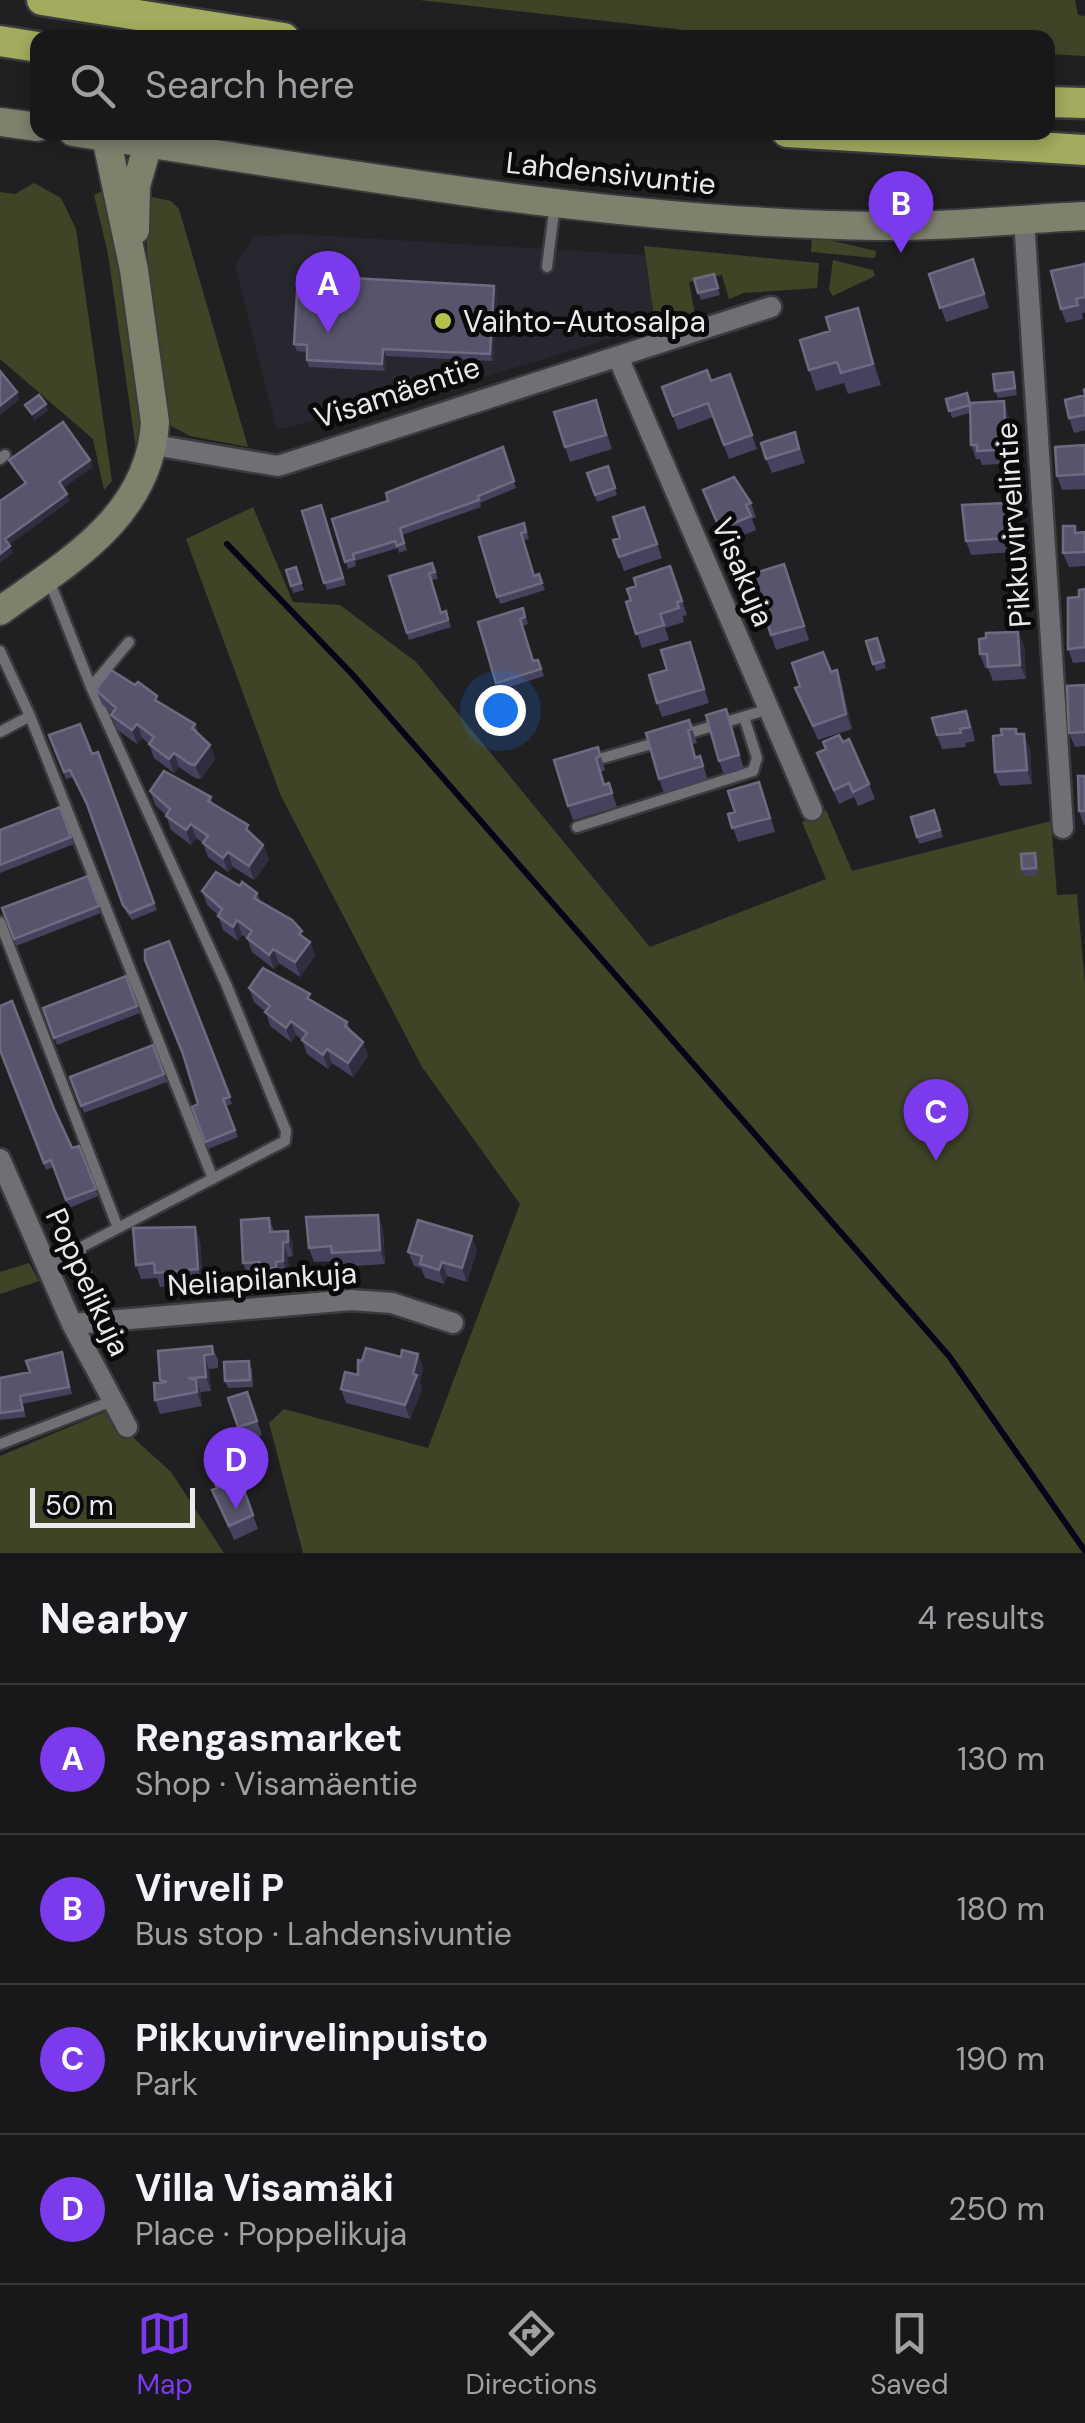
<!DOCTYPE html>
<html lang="en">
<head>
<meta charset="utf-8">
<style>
	body { margin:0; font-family:"DM Sans",sans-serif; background:#212123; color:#f1f3f6 }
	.scale { position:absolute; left:30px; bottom:25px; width:165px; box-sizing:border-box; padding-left:10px; border:5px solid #eaeaec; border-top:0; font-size:28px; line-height:35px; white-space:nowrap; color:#eaeaec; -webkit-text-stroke:8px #0a0a0b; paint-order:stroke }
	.you { position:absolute; left:500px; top:710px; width:35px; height:35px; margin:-25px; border:8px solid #fff; border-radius:50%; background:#1a73e8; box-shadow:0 0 0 15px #1a73e833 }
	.badge { display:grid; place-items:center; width:65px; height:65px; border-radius:50%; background:#7c3aed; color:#fff; font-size:32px; font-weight:700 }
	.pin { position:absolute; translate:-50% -82px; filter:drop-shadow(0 2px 5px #0008) }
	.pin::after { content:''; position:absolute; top:52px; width:35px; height:30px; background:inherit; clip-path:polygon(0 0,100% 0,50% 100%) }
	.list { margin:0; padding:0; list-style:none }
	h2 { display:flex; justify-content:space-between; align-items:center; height:130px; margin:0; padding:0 40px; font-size:42px }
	h2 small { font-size:32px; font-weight:400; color:#9fa0a2 }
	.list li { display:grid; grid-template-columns:65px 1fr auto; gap:30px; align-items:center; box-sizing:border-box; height:150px; padding:0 40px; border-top:2px solid #363739 }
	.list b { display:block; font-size:38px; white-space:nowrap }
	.list p { margin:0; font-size:32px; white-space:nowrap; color:#9fa0a2 }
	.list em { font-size:32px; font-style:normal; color:#9fa0a2 }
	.icon { flex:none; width:55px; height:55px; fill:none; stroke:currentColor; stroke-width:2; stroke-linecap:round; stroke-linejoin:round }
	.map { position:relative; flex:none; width:1085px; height:1553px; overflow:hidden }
	.search { position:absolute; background:#18181a; box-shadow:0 5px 15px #0003; left:30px; right:30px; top:30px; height:110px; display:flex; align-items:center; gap:25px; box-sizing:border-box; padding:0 35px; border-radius:20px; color:#9fa0a2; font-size:38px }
	.sheet { height:730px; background:#18181a }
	nav { display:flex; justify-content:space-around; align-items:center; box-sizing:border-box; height:140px; border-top:2px solid #363739; background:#18181a; font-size:28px; color:#9fa0a2 }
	nav a { display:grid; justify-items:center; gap:5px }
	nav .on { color:#7c3aed }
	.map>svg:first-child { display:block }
</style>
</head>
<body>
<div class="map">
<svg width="1085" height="1553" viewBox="0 0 1085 1553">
	<rect width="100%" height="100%" fill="#202023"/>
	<path fill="#28272f" d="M293,234L645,255L655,325L491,375L277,430L235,265L254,237Z"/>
	<path fill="#404427" d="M419,0H1075L1078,15L1085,16V56L1048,54V38L746,37Z
		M34,183L61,198L76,229L112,481L104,490L93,439L0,359V192L15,194Z
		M107,189L145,422L137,456L108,254L94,195Z
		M152,197L171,201L179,209L248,447L190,436L164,422L152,337L145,214Z
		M812,236L876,251L875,258L811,252Z
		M644,246L819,263L817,288L744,293L729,299L722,275L689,282L695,315L655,325Z
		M833,260L873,270L875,276L833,296L829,290Z
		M253,507L293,602L340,605L416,662L650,947L826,879L802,822L826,810L852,871L1051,821L1057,895L1077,894L1085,985V1553H303L269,1423L284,1409L428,1448L520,1204L422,1067L281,796L186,539Z
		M29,1263L39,1281L0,1294V1272Z
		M105,1412L171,1472L224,1553H0V1456Z"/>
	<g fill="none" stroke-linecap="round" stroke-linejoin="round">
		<path stroke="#080319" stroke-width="6" d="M227,544L352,674L949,1356L1085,1551"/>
		<g stroke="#3b3b3d" stroke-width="15">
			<path id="lane" d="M547,267L555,204
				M0,459L5,455
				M49,580L91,687L129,642
				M0,651L30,716L0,732
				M30,716L213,1179
				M683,735L769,709
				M592,761L662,741
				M577,827L753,771L757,758L744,717
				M0,922L118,1228
				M47,1265L285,1141L286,1131L226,984L91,687
				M0,1444L112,1401"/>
		</g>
		<g stroke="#3b3b3d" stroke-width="25">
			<path id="street" d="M1024,219L1063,828
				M618,357L812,810
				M154,445L278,466L771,307
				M0,1159L72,1324L127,1427
				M72,1324L351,1300L392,1303L453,1323"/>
		</g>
		<g stroke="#3b3b3d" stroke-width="32">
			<path id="secondary" d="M0,122L38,127
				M73,132C340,172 610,223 880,226C948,227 1017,219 1085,216
				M135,230L136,186L148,144
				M0,611C68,562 150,516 155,422L134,270L106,137"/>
		</g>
		<g stroke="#3b3b3d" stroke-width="35">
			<path id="highway" d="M42,0L284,38
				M0,41L38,47
				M1048,102L1085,103
				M787,132L1085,150"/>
		</g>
		<use href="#lane" stroke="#706f73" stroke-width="10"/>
		<use href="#street" stroke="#706f73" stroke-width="20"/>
		<use href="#secondary" stroke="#7f816d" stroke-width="28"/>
		<use href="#highway" stroke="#a2ab5e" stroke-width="30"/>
	</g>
	<path fill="#45425d" d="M973,259L989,308L946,322L929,274Z
		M1085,261V313H1082L1083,319L1066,323L1061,309L1082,264Z
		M714,274L720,295L701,300L694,279Z
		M494,286L497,293L493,361L386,356L385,371L309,367L307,360V352L297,351L294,344Z
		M858,308L881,385L848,394L844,383L816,391L809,370L830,331Z
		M1013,372L1017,395L998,398L995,391Z
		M730,374L757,449L729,459L713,417L678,430L662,387L711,381Z
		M1085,389V430L1074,433L1069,418L1085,395Z
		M946,399L970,403L1009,416L1011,458L1000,459V464L982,465L980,459H976L971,445L970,413L952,418Z
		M596,400L612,449L570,462L565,447Z
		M795,432L805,463L772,473L766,459Z
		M1085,445V489L1062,490L1057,476Z
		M503,447L516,488L480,503L481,507L402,535L407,550L399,553L398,548L355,561L356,566L348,569L332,519L388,501Z
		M608,466L617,495L597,502L587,473Z
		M703,490L751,503L756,517L752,519L756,530L725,543Z
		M321,505L346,585L327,590L302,511Z
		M644,507L662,558L624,571L613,540L620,538Z
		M1011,517L1014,552L971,555L966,541Z
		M524,523L529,539L524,540L534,576L539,574L545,590L500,604L479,537Z
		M1085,532V566L1069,567L1063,553Z
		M432,563L438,579L432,580L441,612L446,611L451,627L409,640L389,576Z
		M670,566L687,615L683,616L684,622L665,628L669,640L642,648L626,602L631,600L636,586Z
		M296,567L304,590L293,593L286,570Z
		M789,578L809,640L776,650L771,635Z
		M1085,589V662L1073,663L1068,649L1079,597Z
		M523,608L528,624L523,626L533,661L538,660L544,676L499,690L478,622Z
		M1018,632L1024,646L1026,679L993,681L988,668H985L980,654L986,638Z
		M877,638L886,668L876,671L866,641Z
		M690,642L709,703L662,717L657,703L667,670Z
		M837,670L842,684L852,729L818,740L795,688Z
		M1085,685V746L1075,747L1069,733Z
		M96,690L160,703L195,724L199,735L210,745L215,759L201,779L195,778L179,767L174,773L154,758L149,744L142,738L137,744L116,729L112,714L102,704Z
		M726,709L744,769L724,775L719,761Z
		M689,720L697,743L693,744L696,757L700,756L708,780L664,793L659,779Z
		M971,725L975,741L965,743L966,747L942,749L937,735Z
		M1016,729L1018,734L1030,748L1032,784L1000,786L995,772L1002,735Z
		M49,735L92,754L98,752L157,910L132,920L126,912L89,810L73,777L66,779Z
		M843,742L869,784L875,799L858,806L854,797L839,804L817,753Z
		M598,747L605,770L601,772L605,785L609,783L617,807L573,820L568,806Z
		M1085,776V825H1084L1079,811Z
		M150,791L211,797L213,805L263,845L269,860L254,880L233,867L228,872L208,857L203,843L196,838L191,845L171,830L166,815L155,805Z
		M764,796L775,832L738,842L728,814Z
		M60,807L74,844L0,873V830Z
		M934,810L943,837L919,844L911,817Z
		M1035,853L1038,860V875L1024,876L1022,869Z
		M88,876L101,913L16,946L2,908Z
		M240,886L257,893L260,901L310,942L315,956L300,977L279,963L274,969L252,952L247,938L242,935L238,941L223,930L218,915L207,905L202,891Z
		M169,941L232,1104L226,1106L238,1137L208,1149L192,1107L198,1104Z
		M249,988L313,1002L347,1022L351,1031L363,1042L368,1056L353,1077L332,1063L328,1069L307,1054L302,1040L296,1035L291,1042L270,1026L266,1012L254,1002Z
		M137,1006L140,1013L57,1045L43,1008Z
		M153,1045L167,1082L84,1113L70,1077Z
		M0,1051L54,1109L72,1148L79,1146L98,1196L69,1208L53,1167L46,1170Z
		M378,1215L383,1229L385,1264L337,1267L334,1261L314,1262L309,1248Z
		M269,1218L274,1231H288L293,1245V1256L288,1257L289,1275L281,1276V1282L266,1283L263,1276L248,1277L243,1263Z
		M195,1227L200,1241L203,1283L160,1287L157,1278L141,1279L136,1265Z
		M81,1244L93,1273L84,1277L73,1248Z
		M477,1250L467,1282L447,1276L444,1284L425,1278L421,1268L414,1266L408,1252Z
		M212,1346L218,1360V1368L209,1369L211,1391L200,1392L202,1406L160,1414L155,1400L161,1382L160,1380Z
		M62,1352L72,1394L22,1404L26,1417L0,1420V1378L30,1372Z
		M418,1354L423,1368L420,1382L422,1389L410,1419L346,1403L341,1389L358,1375L362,1361Z
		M252,1368L253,1387L228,1388L225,1381Z
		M247,1392L262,1435L243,1441L228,1398Z
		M239,1476L258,1529L234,1540L212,1490Z"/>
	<path fill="#2f2d3f" d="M494,286L497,293L493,361L490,354Z
		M858,308L865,329L881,385L873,364Z
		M383,349L386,356L385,371L382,364Z
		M17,392L19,400L0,415V406Z
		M1004,401L1009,416L1011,458L1006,444Z
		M46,404L48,411L34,421L32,414Z
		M90,460L93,467L62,489L59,482Z
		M67,494L70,501L8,546L5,539Z
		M1006,503L1011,517L1014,552L1009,538Z
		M10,546L13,553L0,563V554Z
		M1018,632L1024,646L1026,679L1020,665Z
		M837,670L842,684L852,729L846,714Z
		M137,724L142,738L137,744L132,730Z
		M1024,734L1030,748L1032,784L1027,770Z
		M210,745L215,759L201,779L195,765Z
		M174,753L179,767L174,773L169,759Z
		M191,824L196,838L191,845L186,830Z
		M263,845L269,860L254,880L249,866Z
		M228,852L233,867L228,872L223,858Z
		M237,920L242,935L238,941L233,927Z
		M310,942L315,956L300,977L295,962Z
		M273,949L279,963L274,969L269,955Z
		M291,1021L296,1035L291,1042L286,1028Z
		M363,1042L368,1056L353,1077L348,1063Z
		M327,1049L332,1063L328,1069L323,1055Z
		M378,1215L383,1229L385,1264L380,1250Z
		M195,1227L200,1241L203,1283L198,1269Z
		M288,1231L293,1245V1256L288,1242Z
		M472,1236L477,1250L467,1282L462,1268Z
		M283,1242L288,1257L289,1275L283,1261Z
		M442,1262L447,1276L444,1284L439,1270Z
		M418,1354L423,1368L420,1382L422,1389L410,1419L405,1405Z
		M204,1355L209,1369L211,1391L206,1377Z
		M196,1380L201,1394L202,1406L197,1392Z"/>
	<path fill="#57546c" stroke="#6e6b80" stroke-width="2.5" d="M973,259L984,294L940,308L929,274Z
		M1085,264V297L1076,299L1078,305L1061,309L1051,271Z
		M714,274L718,288L698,293L694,279Z
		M298,275L494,286L490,354L383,349L382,364L307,360V345L294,344Z
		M858,308L873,364L841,373L837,362L809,370L800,340L830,331L826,317Z
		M707,370L711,381L730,374L752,435L724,445L708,403L673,416L662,387Z
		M0,371L17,392L0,406Z
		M1013,372L1015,388L995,391L993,374Z
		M1085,389V415L1069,418L1065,400L1085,395L1084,390Z
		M967,393L970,405L949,411L946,399Z
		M39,395L46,404L32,414L25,405Z
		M596,400L606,435L565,447L554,412Z
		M1004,401L1006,444L995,445V450L977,451V445H971L970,403Z
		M63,422L90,460L59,482L67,494L5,539L10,546L0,554V501L26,483L9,460Z
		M795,432L799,449L766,459L761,443Z
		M1085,445V474L1057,476L1055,447Z
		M503,447L514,481L478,496L479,500L400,528L404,543L397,546L395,541L353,554L354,559L345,562L332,519L388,501L386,493Z
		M608,466L615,488L595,495L587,473Z
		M734,477L751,503L746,505L751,516L720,529L703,490Z
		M1006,503L1009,538L966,541L962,505Z
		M321,505L343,578L324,583L302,511Z
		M644,507L657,544L619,557L613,540L620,538L613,517Z
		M524,523L526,532L521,533L534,576L539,574L542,583L497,597L479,537Z
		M1063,526H1075V533L1085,532V552L1063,553Z
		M432,563L435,572L429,573L441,613L446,611L448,620L407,633L389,576Z
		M784,564L804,626L771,635L752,574Z
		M670,566L682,601L677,602L679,608L660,614L664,625L636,634L626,602L631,600L627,589L636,586L634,578Z
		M296,567L301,583L291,586L286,570Z
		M1085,589V647L1068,649V598L1079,597V590Z
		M523,608L525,617L520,619L533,661L538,660L541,669L496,683L478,622Z
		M1018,632L1020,665L988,667L987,654H980L979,639L986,638V633Z
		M877,638L884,661L873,664L866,641Z
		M690,642L704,689L657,703L649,675L667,670L661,650Z
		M823,652L831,672L837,670L846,714L813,726L795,688L800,686L792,663Z
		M111,670L135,685L138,682L157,696L155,700L195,724L192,728L210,745L195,765L190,764L174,753L169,759L149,744L154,737L137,724L132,730L111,715L116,708L96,690Z
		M1085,685V732L1069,733L1067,686Z
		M726,709L739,755L719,761L706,715Z
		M966,711L970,727L960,729L961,733L937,735L932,718Z
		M689,720L692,729L688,730L695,758L700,756L703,766L659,779L646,733Z
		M80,724L92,754L98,752L154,903L130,913L123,905L87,804L70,770L64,772L49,735Z
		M1001,729H1016V734H1024L1027,770L995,772L993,736L1002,735Z
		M839,735L843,742L849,739L869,784L853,792L849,783L834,790L817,753L826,749L823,742Z
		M598,747L600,756L596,758L604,785L609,783L612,793L568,806L554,760Z
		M164,771L211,797L208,801L248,825L246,829L263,845L249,866L228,852L223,858L203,843L208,836L191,824L186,830L166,816L170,809L150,791Z
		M1078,776H1085V811H1079Z
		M759,782L770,818L732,828L728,814L735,812L728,791Z
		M60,807L71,837L0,865V830Z
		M934,810L940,830L917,837L911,817Z
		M1035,853L1036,868L1022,869L1021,854Z
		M216,872L240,886L242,882L257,893L254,898L292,920L302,931L299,934L310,942L295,962L273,949L269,955L247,938L252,931L237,920L233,927L218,916L222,909L202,891Z
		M88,876L99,906L14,939L2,908Z
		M169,941L230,1097L223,1099L235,1130L205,1142L192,1107L198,1104L183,1054L145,960V950Z
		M263,968L310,994L307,998L347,1022L345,1026L363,1042L348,1063L327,1049L323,1055L302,1040L307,1033L291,1021L286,1028L265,1012L270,1006L249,988Z
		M126,976L137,1006L54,1038L43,1008Z
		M12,1001L54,1109L72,1148L79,1146L96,1189L66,1200L51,1160L44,1163L0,1050V1006Z
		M153,1045L164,1074L81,1106L70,1077Z
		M378,1215L380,1250L332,1253L331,1246L309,1248L306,1217Z
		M269,1218L270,1232L288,1231V1242H283V1261L276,1262V1268L261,1269L260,1262L243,1263L241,1220Z
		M418,1220L472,1236L462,1268L442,1262L439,1270L420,1264L422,1256L408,1252Z
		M195,1227L198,1269L155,1273L154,1263L136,1265L133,1228Z
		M81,1244L85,1252L76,1256L73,1248Z
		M212,1346L213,1354L204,1355L206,1377L188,1378L196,1380L197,1392L155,1400L154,1383L167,1382L160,1380L158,1351Z
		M366,1348L401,1357L402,1350L418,1354L413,1374L417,1375L405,1405L341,1389L345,1372L358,1375V1360L362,1361Z
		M62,1352L69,1387L20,1396L23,1410L0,1413V1378L30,1372L26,1361Z
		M249,1361L250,1380L225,1381L224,1362Z
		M247,1392L257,1421L238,1427L228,1398Z
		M230,1472L232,1479L239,1476L253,1515L229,1526L212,1490L217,1488L213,1479Z"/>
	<circle fill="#b6c149" stroke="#0a0a0b" stroke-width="4" cx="443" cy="321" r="10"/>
	<g text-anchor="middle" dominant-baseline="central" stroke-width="10" stroke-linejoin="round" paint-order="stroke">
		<g font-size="30" fill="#eaeaec" stroke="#0a0a0b">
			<text transform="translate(611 173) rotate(6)">Lahdensivuntie</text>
			<text transform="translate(397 392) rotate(-18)">Visamäentie</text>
			<text transform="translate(1013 525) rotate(-94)">Pikkuvirvelintie</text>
			<text transform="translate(743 572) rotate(67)">Visakuja</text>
			<text transform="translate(262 1279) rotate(-4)">Neliapilankuja</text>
			<text transform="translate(88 1282) rotate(65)">Poppelikuja</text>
		</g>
		<g font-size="30" fill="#eaeaec" stroke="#0a0a0b" text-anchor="start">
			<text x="463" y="321">Vaihto-Autosalpa</text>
		</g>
	</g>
</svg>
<div class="scale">50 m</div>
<div class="you"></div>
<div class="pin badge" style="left:328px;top:333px">A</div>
<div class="pin badge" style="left:901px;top:253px">B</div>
<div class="pin badge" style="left:936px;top:1161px">C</div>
<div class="pin badge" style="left:236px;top:1509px">D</div>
<div class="search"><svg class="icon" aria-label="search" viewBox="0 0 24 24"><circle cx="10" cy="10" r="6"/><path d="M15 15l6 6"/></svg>Search here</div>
</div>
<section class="sheet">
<h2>Nearby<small>4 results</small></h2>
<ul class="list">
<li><span class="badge">A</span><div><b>Rengasmarket</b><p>Shop · Visamäentie</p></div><em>130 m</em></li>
<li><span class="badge">B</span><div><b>Virveli P</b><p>Bus stop · Lahdensivuntie</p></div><em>180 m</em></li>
<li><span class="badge">C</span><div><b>Pikkuvirvelinpuisto</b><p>Park</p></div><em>190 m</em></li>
<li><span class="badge">D</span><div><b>Villa Visamäki</b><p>Place · Poppelikuja</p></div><em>250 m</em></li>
</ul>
</section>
<nav>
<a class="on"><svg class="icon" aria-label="map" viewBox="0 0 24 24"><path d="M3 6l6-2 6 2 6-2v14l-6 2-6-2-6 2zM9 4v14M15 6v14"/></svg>Map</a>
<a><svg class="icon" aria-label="directions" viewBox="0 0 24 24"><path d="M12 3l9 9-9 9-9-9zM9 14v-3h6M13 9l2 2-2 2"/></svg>Directions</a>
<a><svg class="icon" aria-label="saved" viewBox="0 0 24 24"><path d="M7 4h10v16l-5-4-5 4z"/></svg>Saved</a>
</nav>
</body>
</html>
